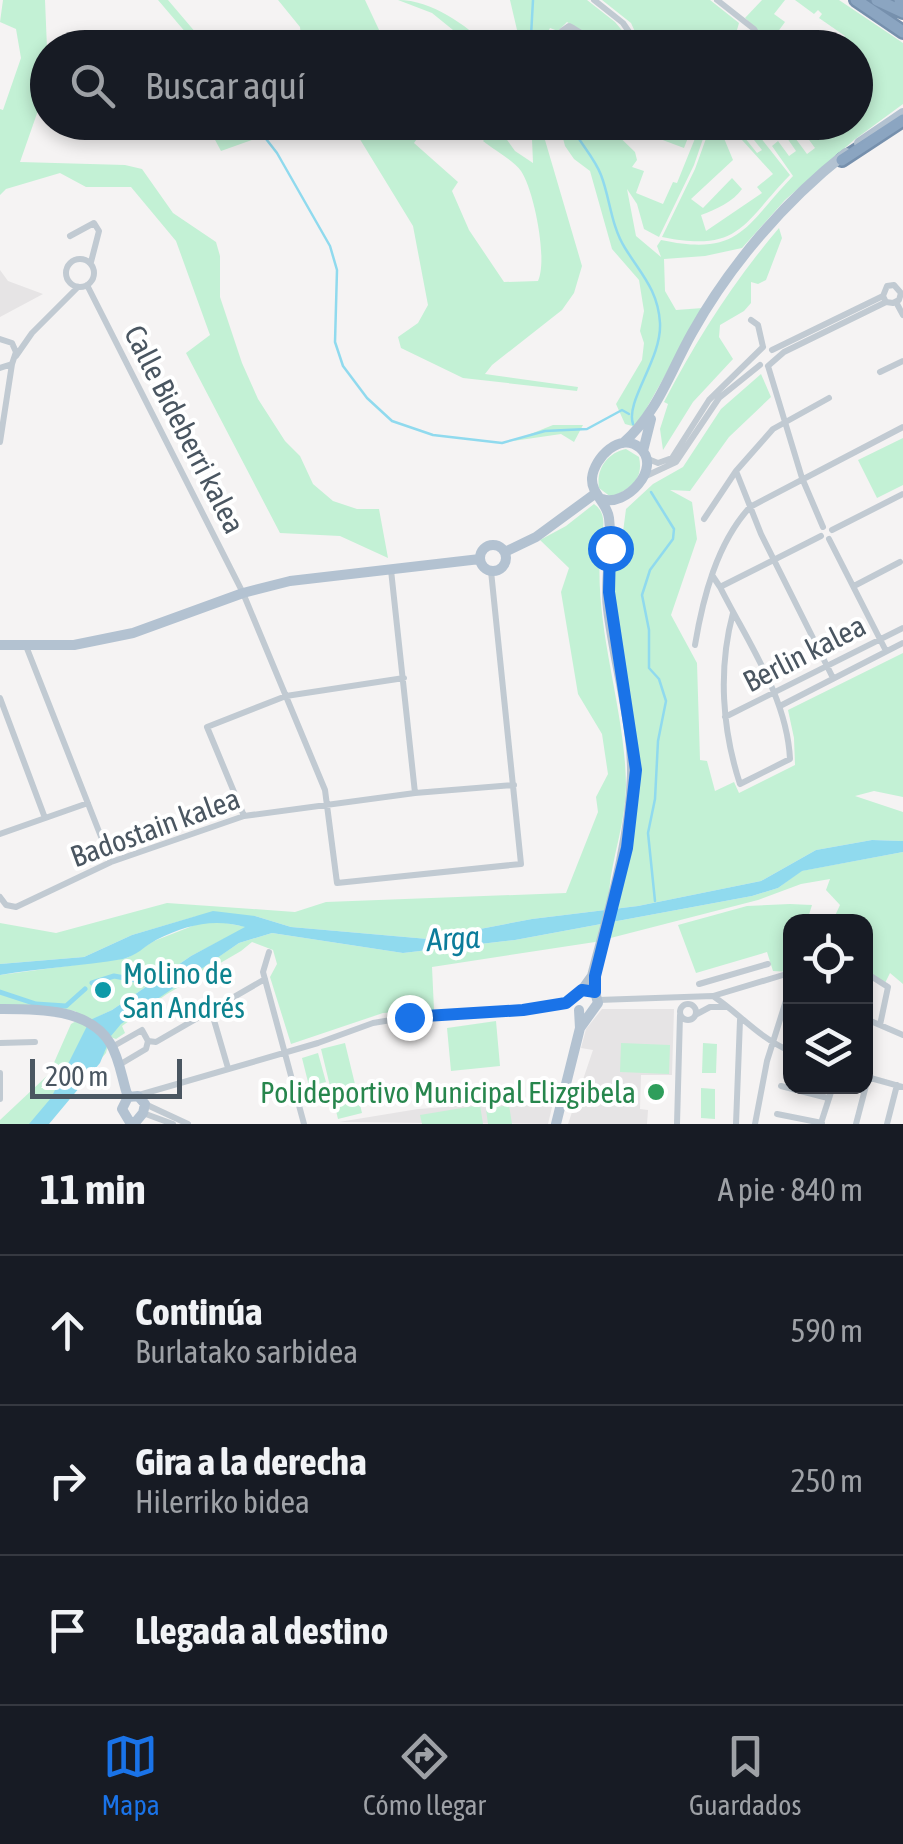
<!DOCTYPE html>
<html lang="es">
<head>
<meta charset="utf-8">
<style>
	body { margin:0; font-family:"Asap Condensed",sans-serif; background:#242831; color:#f1f3f6 }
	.controls { position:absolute; right:30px; bottom:30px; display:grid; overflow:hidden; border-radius:20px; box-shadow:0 5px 15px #0003 }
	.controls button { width:90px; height:90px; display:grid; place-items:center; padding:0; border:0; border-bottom:2px solid #363941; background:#171b24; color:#f1f3f6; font:50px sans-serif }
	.scale { position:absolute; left:30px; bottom:25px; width:152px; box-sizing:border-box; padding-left:10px; border:5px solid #4a5661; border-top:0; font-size:28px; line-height:35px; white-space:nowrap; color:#4a5661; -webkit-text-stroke:8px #fff; paint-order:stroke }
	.stop { position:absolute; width:30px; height:30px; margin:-22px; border:8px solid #1a73e8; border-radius:50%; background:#fff }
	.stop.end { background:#1a73e8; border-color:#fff; box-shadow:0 2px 10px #0008 }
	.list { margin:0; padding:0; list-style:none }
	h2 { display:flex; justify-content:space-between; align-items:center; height:130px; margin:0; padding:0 40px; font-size:42px }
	h2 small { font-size:32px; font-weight:400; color:#9ea1a6 }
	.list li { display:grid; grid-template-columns:65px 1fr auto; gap:30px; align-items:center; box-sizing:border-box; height:150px; padding:0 40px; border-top:2px solid #363941 }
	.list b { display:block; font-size:38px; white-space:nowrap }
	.list p { margin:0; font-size:32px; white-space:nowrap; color:#9ea1a6 }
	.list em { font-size:32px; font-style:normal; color:#9ea1a6 }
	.icon { flex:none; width:55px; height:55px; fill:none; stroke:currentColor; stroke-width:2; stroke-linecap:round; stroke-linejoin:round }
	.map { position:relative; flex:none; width:903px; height:1124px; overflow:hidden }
	.search { position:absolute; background:#171b24; box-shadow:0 5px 15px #0003; left:30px; right:30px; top:30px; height:110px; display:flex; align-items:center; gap:25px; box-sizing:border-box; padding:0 35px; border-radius:55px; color:#9ea1a6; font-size:38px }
	.sheet { height:580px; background:#171b24 }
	nav { display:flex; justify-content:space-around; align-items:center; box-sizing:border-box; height:140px; border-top:2px solid #363941; background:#171b24; font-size:28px; color:#9ea1a6 }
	nav a { display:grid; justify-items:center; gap:5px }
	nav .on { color:#1a73e8 }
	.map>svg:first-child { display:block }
</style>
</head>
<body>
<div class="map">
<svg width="903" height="1124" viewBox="0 0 903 1124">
	<rect width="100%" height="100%" fill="#f5f3f3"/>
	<path fill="#e6e4e5" d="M0,270L8,281L43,294L0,317Z
		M602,1009H674L672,1075H641L640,1109L648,1110L647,1124H568L593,1050L581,1048L586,1029Z
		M554,1099L548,1124L339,1122L418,1109Z"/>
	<path fill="#c3f1d5" d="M3,0H45L47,48L41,102L20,162L125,165L142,169L173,213L216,242L220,256V297L242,363L258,399L285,441L300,456L313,484L333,501L357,509H379L388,558L340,536L280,533L186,353L210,335L176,241L131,187H86L60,173L6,189L0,195V109L3,110L21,58L16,29L0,22Z
		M158,0H168L208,47H181L193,41Z
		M278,0H365L380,32L370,47H302L300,27Z
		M398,0C432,0 465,25 490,47H474L432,13Z
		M510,0H587L615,22L636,47H608L567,22L558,31L550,28L548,32L556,47H521Z
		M602,0H710L739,23L732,47H642L631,23Z
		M762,0H785L774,14L785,22L769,44L761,33L745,18Z
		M795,0H839L903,43V104L854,140L785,200L742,248L705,256L664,259L665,291L676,310L703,308L636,427L625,424L616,404L642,360L644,343L640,331L644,311L639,280L612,249L590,171L574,159L565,146L559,123H605L635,152L637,160L632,167L644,171L636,193L663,204L673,182L677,183L698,131L705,133L694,165L659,237L644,229L637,204L627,189L636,236L661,257L657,246L661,240C741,257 745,226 793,176L772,146L778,141L789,156L796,151L785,135L790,131L807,154L815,148L798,125L801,123L812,133L820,127L816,123L856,122V48L838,47L845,36L819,18L822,14L818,10L814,14Z
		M206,123H259L266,135L221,151Z
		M350,123H428L414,143L458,182L452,191L469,230L504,282L538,281C548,260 534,190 521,171C513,160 494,150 483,141L497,126L515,151L533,163L532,139L526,123H540L582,266L574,293L562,310L492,365L485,374L578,387L577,391L463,378L401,348L398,337L418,323L428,305L413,226Z
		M649,123H677L691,130L684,148L660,139L663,134Z
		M749,123L790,175C743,223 740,253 662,237L695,169L708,133L721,131L733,160L691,199L703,208L732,178L742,189C734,201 715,210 701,215L706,231L762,193L757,187L773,174L742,140L745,138L757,153L762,150L742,125Z
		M779,228L782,238L766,280L758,284L751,282V303L744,311L720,325L719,337L733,359L693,402L663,450L660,429L668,404L664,402C697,339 733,282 779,228Z
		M761,374L771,397L729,437L690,491L670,490L692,502L697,539L671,615L697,663L700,760L707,761L715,791L734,782L739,793L795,765L794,738L788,710L903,653V797L874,791L855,796L903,812V841L872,840L816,850L761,881L638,906L532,919L428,939L291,927L255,916H197L132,935L84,957L0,964V923L56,933L167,903L295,912L326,902L566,893L598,812L596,797L608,774L602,734L578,694L561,592L569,568L540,540L566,526L594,504C610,515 601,535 600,553C595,632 625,707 626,785C626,821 612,857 609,892L620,879L637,765L612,590L614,533L623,532L626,509L653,484L683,467L721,409Z
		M553,425H583L574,442L561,434L513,441Z
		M903,438V485L877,498L858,460Z
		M626,449L639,457C644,480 630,489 611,497L599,488C596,469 607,453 626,449Z
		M903,852V984L890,973L885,983L866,973V922L819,921L820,919L833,920L840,905L826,890L830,879L801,884L758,900L595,942L432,967L434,1010L383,1013L291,1044L270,977L277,964L273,950L252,942L241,951L167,994L122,1026L125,1033L116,1039L110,1037L106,1053L46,1124H0V1120L49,1074L71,1024L83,1017L75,1011L0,1005V975L127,958L154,941L200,923L215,921L247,927L191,956L112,1010L91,1020L111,1029L239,943L272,933L403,953L515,940L752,896L778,888L801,871Z
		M790,904L812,905L807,921L790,922V972L773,971L767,952L696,973L678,925L747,906Z
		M496,1021L500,1066L451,1071L447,1028Z
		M345,1043L362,1113L338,1119L321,1049Z
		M621,1043L670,1045L669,1074L620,1072Z
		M703,1043L717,1044L716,1073H702Z
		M318,1053L326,1082L309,1086L302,1058Z
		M701,1088L715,1089V1119L701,1118Z
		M582,1090L612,1091V1104H581Z
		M480,1105L483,1124H422L420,1115Z
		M509,1105L512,1124H488L486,1109Z"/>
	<path fill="#90daee" d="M872,840L903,841V852L802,871L778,888L752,896L515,940L403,953L272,933L239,943L121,1024L111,1036L100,1063L49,1124H29L51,1098L90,1020L112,1010L191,956L245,927C213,918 186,925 156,940C145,946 136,956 123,959C82,966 41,968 0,975V964L84,957L132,935L213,911L255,916L291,927L428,939L532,919L638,906L761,881L816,850Z"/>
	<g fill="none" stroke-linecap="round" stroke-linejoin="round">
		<path stroke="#90daee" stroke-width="2.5" d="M533,0L531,36L536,48
			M569,122C578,141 595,158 601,175C610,198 611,226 625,248C641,274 658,290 660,323C662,359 625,401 633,424
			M256,126L277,153L330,246L337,270L335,342L343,366L367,398L392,421L433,435L502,443L545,431L587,429L622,410L629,414
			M651,492L674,529L673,539L650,570L642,595L649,630V668L659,679L666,701L658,741L655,799L648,833L655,901"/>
		<path stroke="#90daee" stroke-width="5" d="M92,983L114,976L157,984
			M0,992L36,1004L66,1006L85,989"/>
		<g stroke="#7690ad" stroke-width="16">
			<path id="highway" d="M856,0L903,32
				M877,0L903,12
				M900,0L903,1
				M842,160L903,120"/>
		</g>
		<path stroke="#c1cad2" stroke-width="6" d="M594,0L623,23L640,48
			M717,0L754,29L766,48
			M562,31L569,26L573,28L605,48
			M562,31L563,37L581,48
			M683,122L708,130L738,122
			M70,236L94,223L99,231L91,262
			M66 273a14 14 0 1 1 28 0a14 14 0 1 1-28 0Z
			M87,285L243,593L325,790L337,883L521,864L491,571
			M896,302L903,315
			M751,320L758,325L763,347
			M0,339L12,343L16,352L12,364L0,368
			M772,350L883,296L887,286L894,285L901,293L899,300L893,303L886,302L883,296
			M16,356L32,333L78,287
			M768,366L802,478L823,527
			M768,366L784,352L886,302
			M880,372L903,361
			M0,442L12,364
			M648,459L658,463L672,458L709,400L763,347
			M736,471L761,534L833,678
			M646,476L676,462L719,398L760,365
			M704,519L736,471L773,429L829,398
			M832,530L903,494
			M829,539L886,651
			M391,570L415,793
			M712,575L720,587C747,641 787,697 790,759L740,784C722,729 718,669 733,613
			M854,586L900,562
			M720,587L821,536
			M695,645C703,597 717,543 750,507L903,427
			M26,646L111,862
			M0,698L45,818
			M780,706L903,643
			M725,717L903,628
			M244,816L207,727L286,696L404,678
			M0,834L88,803
			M0,897L6,905L16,907L111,862L244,816L415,793L514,785
			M269,952L263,972L304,1124
			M866,973L888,987L880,1025
			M699,984L768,964
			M713,996L783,975H790
			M598,1000L713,996C740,1014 759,1038 790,1051
			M680 1012a8 8 0 1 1 16 0a8 8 0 1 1-16 0Z
			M211,1010L228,1068
			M697,1014L710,1007H727
			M866,1019L903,1035
			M0,1043L35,1042
			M112,1047L142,1030L148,1041
			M119,1065L146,1049L148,1041L156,1042L265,979
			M0,1073V1099
			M867,1077L903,1087
			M781,1086L828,1098
			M139,1095L318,1043L373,1023L409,1017L481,1015L567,1003
			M145,1104L188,1124
			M143,1113L173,1124
			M777,1114L822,1123
			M821,1123L833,1086
			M677,1124L680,1015
			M736,1124L740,1020
			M755,1124L767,1061L790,988
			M856,1124L868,1078
			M887,1124L897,1085"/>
		<path stroke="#b3c2d1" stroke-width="10" d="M859,143L903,113
			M623,443C657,414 670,372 692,333C730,265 784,202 846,153
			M643,451L651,419
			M480 558a13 13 0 1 1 26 0a13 13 0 1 1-26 0Z
			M505,552L536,537L596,493
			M0,645H74L133,633L243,593L290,581L480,559
			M567,1003L582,990L592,976C609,910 630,843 632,775C633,724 614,661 608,609C604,579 613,548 609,518C607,502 591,494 592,478C594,458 620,431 640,448C663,468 625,508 602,499
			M0,1009C36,1009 89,1008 110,1043C120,1059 122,1080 128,1097
			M580,1028L598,1003L595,992L596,972
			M128,1097L138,1096L145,1104L143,1113L134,1124
			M128,1097L122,1109L131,1124
			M556,1124L580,1028L579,1010"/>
		<use href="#highway" stroke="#8ba5c1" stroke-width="11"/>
	</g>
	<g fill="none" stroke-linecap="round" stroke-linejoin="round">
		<path stroke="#1a73e8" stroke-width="12" d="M409,1017L523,1010L566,1003L582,990L595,992V976L627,848L636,770L609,592L610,548"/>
	</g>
	<circle fill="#0f9aa8" stroke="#fff" stroke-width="4" cx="103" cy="990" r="10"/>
	<circle fill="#2e9e5b" stroke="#fff" stroke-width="4" cx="656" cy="1092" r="10"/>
	<g text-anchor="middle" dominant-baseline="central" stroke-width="8" stroke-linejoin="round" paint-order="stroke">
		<g font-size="30" fill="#4a5661" stroke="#fff">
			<text transform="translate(185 429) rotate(63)">Calle Bideberri kalea</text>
			<text transform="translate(804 653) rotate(-27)">Berlin kalea</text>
			<text transform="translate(155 827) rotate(-20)">Badostain kalea</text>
		</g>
		<g font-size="30" fill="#0d838f" stroke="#fff" text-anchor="start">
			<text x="123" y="973">Molino de<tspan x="123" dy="34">San Andrés</tspan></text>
		</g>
		<g font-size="30" fill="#27864d" stroke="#fff" text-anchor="end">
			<text x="636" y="1092">Polideportivo Municipal Elizgibela</text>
		</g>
		<g font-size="32" font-style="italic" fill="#0c7c9b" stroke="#fff">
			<text transform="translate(453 938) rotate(-4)">Arga</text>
		</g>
	</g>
</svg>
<div class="controls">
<button><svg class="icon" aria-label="locate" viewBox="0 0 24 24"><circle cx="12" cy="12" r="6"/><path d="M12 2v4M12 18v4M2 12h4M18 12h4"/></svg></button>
<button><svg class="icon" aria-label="layers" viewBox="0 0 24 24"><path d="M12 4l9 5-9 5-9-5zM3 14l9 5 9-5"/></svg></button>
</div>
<div class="scale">200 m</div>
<div class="stop" style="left:610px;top:548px"></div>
<div class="stop end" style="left:409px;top:1017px"></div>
<div class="search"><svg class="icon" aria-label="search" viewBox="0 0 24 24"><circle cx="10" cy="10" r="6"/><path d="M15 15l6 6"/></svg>Buscar aquí</div>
</div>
<section class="sheet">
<h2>11 min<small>A pie · 840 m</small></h2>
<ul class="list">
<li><svg class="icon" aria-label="ahead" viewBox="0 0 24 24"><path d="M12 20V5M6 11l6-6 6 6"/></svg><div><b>Continúa</b><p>Burlatako sarbidea</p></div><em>590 m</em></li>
<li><svg class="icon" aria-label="right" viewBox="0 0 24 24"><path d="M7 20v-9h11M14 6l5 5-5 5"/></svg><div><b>Gira a la derecha</b><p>Hilerriko bidea</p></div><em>250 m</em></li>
<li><svg class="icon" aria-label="arrive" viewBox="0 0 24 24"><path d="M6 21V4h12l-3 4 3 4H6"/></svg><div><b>Llegada al destino</b></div></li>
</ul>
</section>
<nav>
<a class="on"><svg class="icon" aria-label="map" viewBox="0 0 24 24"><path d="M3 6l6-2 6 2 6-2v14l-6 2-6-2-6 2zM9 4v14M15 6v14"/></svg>Mapa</a>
<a><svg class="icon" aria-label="directions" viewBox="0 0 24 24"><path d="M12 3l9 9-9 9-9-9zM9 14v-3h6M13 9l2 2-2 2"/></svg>Cómo llegar</a>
<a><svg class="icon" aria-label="saved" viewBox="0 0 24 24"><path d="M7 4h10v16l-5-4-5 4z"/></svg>Guardados</a>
</nav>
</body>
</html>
